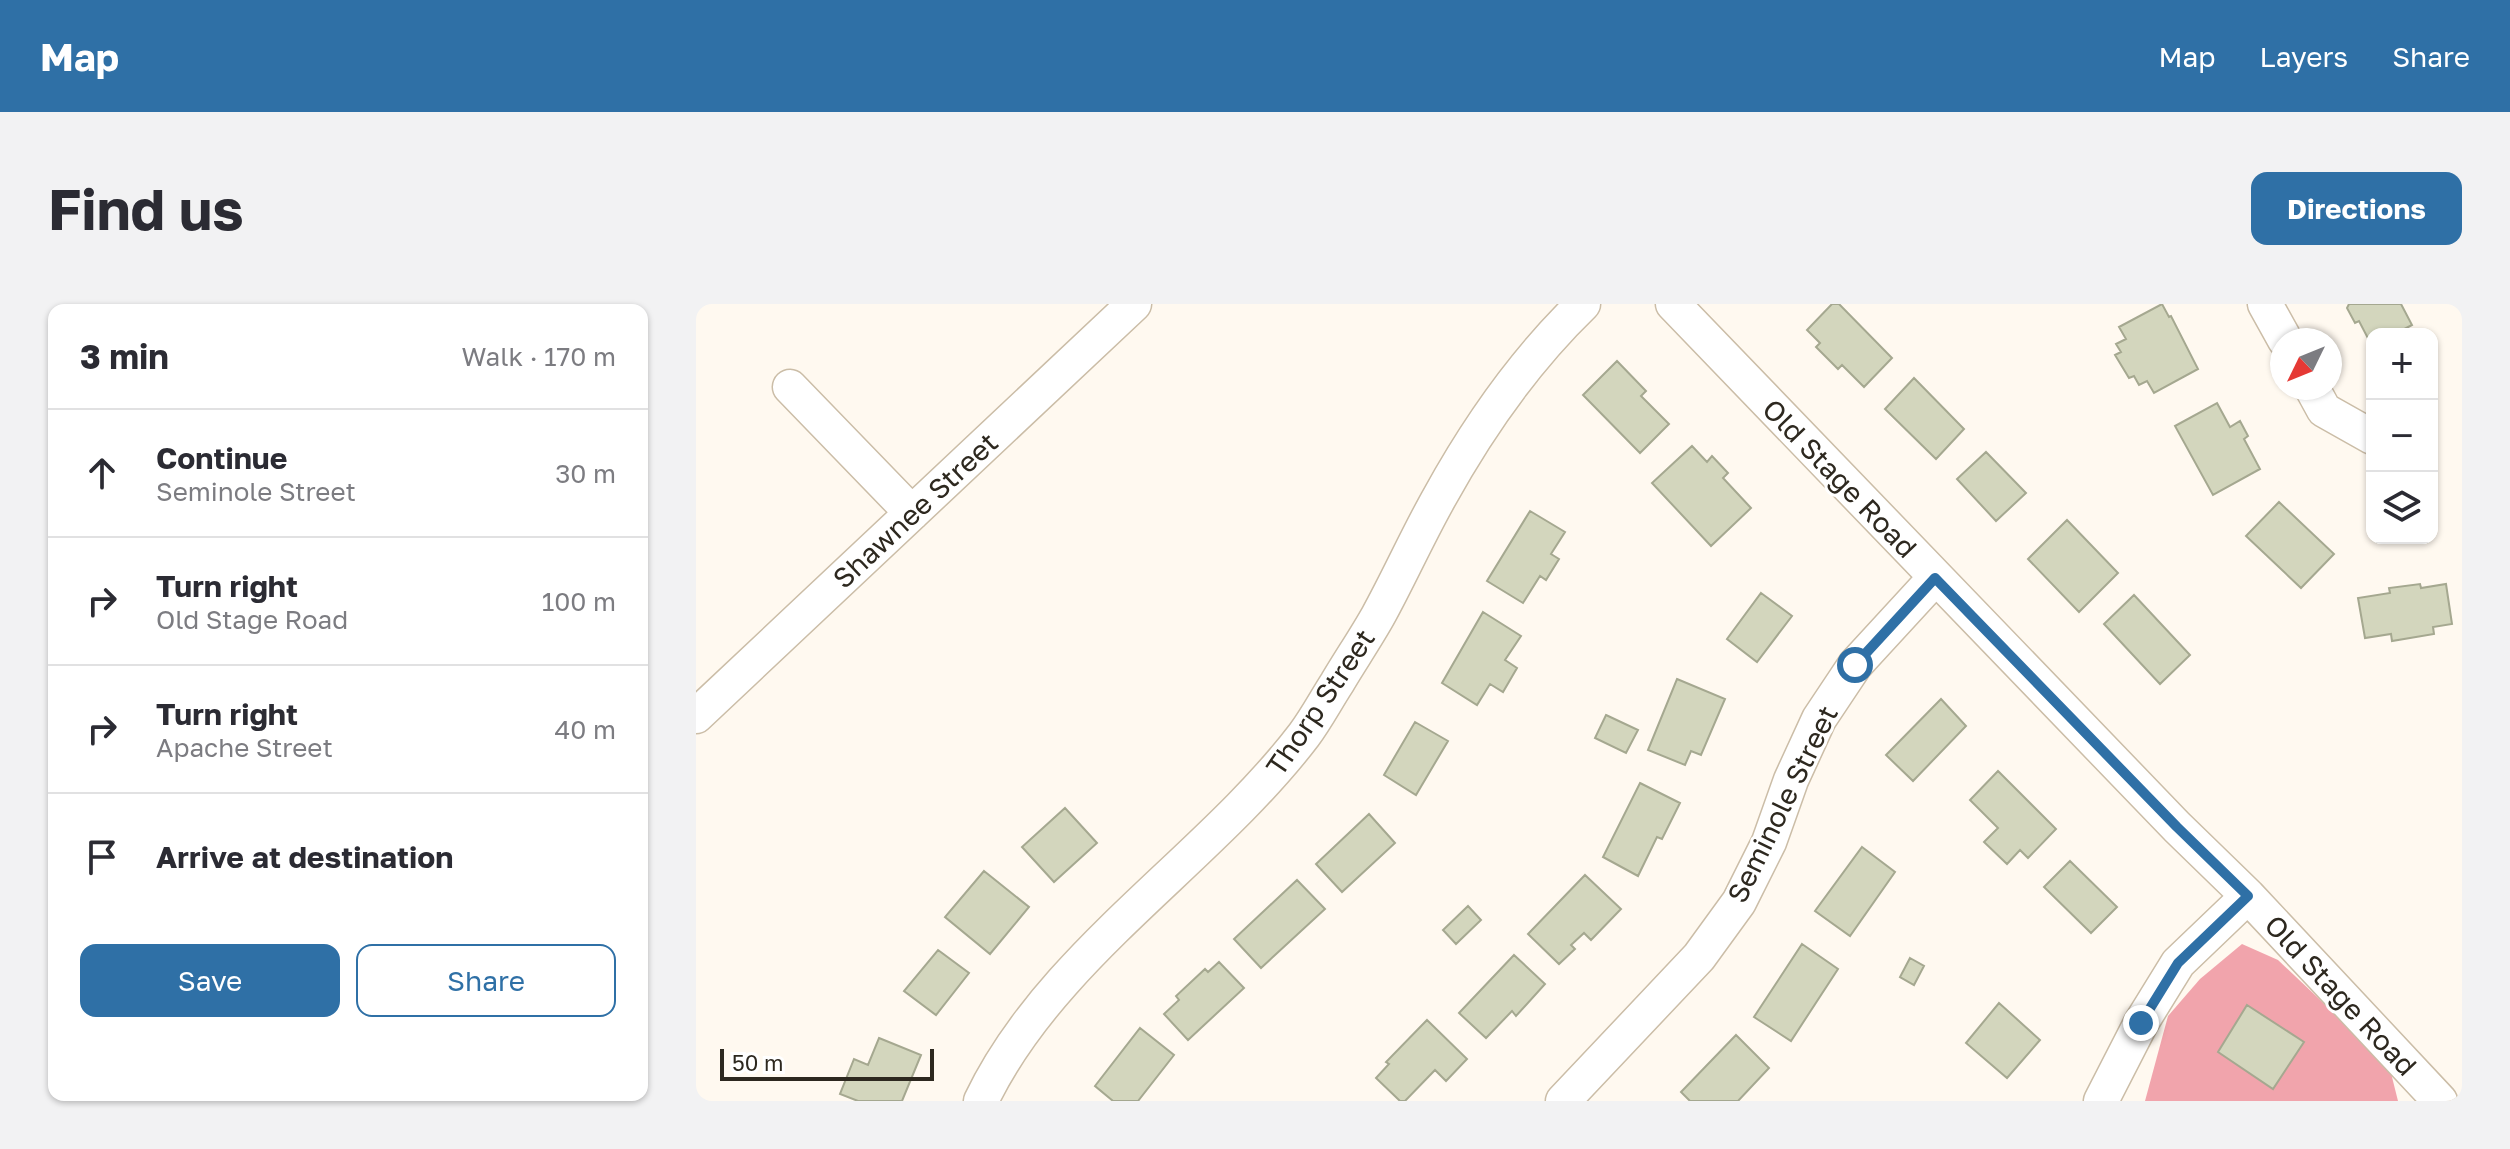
<!DOCTYPE html>
<html lang="en">
<head>
<meta charset="utf-8">
<style>
	body { margin:0; font-family:"Golos Text",sans-serif; background:#f2f2f3; color:#2b2b33 }
	.controls { position:absolute; right:24px; top:24px; display:grid; overflow:hidden; border-radius:16px; box-shadow:0 2px 6px #0004 }
	.controls button { width:72px; height:72px; display:grid; place-items:center; padding:0; border:0; border-bottom:2px solid #e1e1e2; background:#fff; color:#2b2b33; font:40px sans-serif }
	.compass { position:absolute; left:1574px; top:24px; width:72px; height:72px; border-radius:50%; background:#fff; box-shadow:0 2px 6px #0004; rotate:227deg }
	.scale { position:absolute; left:24px; bottom:20px; width:214px; box-sizing:border-box; padding-left:8px; border:4px solid #2d281f; border-top:0; font-size:22px; line-height:28px; white-space:nowrap; color:#2d281f; -webkit-text-stroke:6px #fff; paint-order:stroke }
	.stop { position:absolute; width:24px; height:24px; margin:-18px; border:6px solid #2f70a6; border-radius:50%; background:#fff }
	.stop.end { background:#2f70a6; border-color:#fff; box-shadow:0 2px 8px #0008 }
	.list { margin:0; padding:0; list-style:none }
	h2 { display:flex; justify-content:space-between; align-items:center; height:104px; margin:0; padding:0 32px; font-size:34px }
	h2 small { font-size:26px; font-weight:400; color:#7c7c81 }
	.list li { display:grid; grid-template-columns:52px 1fr auto; gap:24px; align-items:center; box-sizing:border-box; height:128px; padding:0 32px; border-top:2px solid #e1e1e2 }
	.list b { display:block; font-size:30px; white-space:nowrap }
	.list p { margin:0; font-size:26px; white-space:nowrap; color:#7c7c81 }
	.list em { font-size:26px; font-style:normal; color:#7c7c81 }
	.actions { display:flex; gap:16px; padding:24px 32px }
	.actions a { flex:1; padding:18px 0; border:2px solid #2f70a6; border-radius:16px; text-align:center; font-size:28px; color:#2f70a6 }
	.actions .main { background:#2f70a6; color:#fff }
	.icon { flex:none; width:44px; height:44px; fill:none; stroke:currentColor; stroke-width:2; stroke-linecap:round; stroke-linejoin:round }
	.map { position:relative; flex:none; width:1766px; height:797px; overflow:hidden; border-radius:16px }
	header { display:flex; align-items:center; gap:48px; box-sizing:border-box; height:112px; padding:0 40px; background:#2f70a6; color:#fff }
	header strong { font-size:38px }
	nav { display:flex; gap:44px; margin-inline-start:auto; font-size:28px }
	.intro { display:flex; align-items:center; justify-content:space-between; box-sizing:border-box; height:192px; padding:0 48px }
	h1 { margin:0; font-size:56px }
	.button { padding:20px 36px; border-radius:16px; background:#2f70a6; color:#fff; font-size:28px; font-weight:700 }
	main { display:flex; gap:48px; padding:0 48px }
	aside { flex:1; background:#fff; border-radius:16px; box-shadow:0 2px 6px #0004 }
	.map>svg:first-child { display:block }
</style>
</head>
<body>
<header>
<strong>Map</strong>
<nav><a>Map</a><a>Layers</a><a>Share</a></nav>
</header>
<div class="intro"><h1>Find us</h1><a class="button">Directions</a></div>
<main>
<aside>
<h2>3 min<small>Walk · 170 m</small></h2>
<ul class="list">
<li><svg class="icon" aria-label="ahead" viewBox="0 0 24 24"><path d="M12 20V5M6 11l6-6 6 6"/></svg><div><b>Continue</b><p>Seminole Street</p></div><em>30 m</em></li>
<li><svg class="icon" aria-label="right" viewBox="0 0 24 24"><path d="M7 20v-9h11M14 6l5 5-5 5"/></svg><div><b>Turn right</b><p>Old Stage Road</p></div><em>100 m</em></li>
<li><svg class="icon" aria-label="right" viewBox="0 0 24 24"><path d="M7 20v-9h11M14 6l5 5-5 5"/></svg><div><b>Turn right</b><p>Apache Street</p></div><em>40 m</em></li>
<li><svg class="icon" aria-label="arrive" viewBox="0 0 24 24"><path d="M6 21V4h12l-3 4 3 4H6"/></svg><div><b>Arrive at destination</b></div></li>
</ul>
<div class="actions"><a class="main">Save</a><a>Share</a></div>
</aside>
<div class="map">
<svg width="1766" height="797" viewBox="0 0 1766 797">
	<rect width="100%" height="100%" fill="#fff9f0"/>
	<path fill="#f1a4ac" d="M1546,640L1582,656L1655,725L1694,765L1702,797H1449L1472,712L1504,675Z"/>
	<path fill="#d3d6bd" stroke="#a5a890" stroke-width="2" d="M1136,0H1143L1196,54L1168,83L1146,61L1142,65L1120,43L1124,39L1111,26Z
		M1466,0L1473,13L1475,12L1502,65L1458,89L1451,77L1443,81L1438,72L1433,74L1419,51L1425,48L1420,40L1430,35L1423,23Z
		M1653,0H1705L1716,21L1699,30H1676V42L1663,17L1659,19L1651,4Z
		M921,57L950,87L945,92L973,120L944,149L887,91Z
		M1218,74L1268,125L1240,155L1189,105Z
		M1521,99L1534,123L1544,117L1552,132L1548,135L1564,165L1517,191L1479,122Z
		M996,142L1011,158L1016,152L1032,169L1027,174L1055,204L1015,242L956,179Z
		M1290,148L1330,189L1300,217L1261,175Z
		M1583,198L1638,250L1605,284L1550,232Z
		M834,207L869,228L855,250L863,255L850,276L844,272L827,299L791,277Z
		M1371,216L1422,269L1383,308L1332,255Z
		M1724,280L1725,284L1750,280L1756,320L1737,323L1738,330L1696,337L1695,330L1669,334L1662,294L1694,289L1693,284Z
		M1065,289L1096,312L1061,358L1031,335Z
		M1438,291L1494,351L1464,380L1408,320Z
		M787,308L825,332L809,356L821,364L807,388L794,380L781,401L746,379Z
		M981,375L1029,395L1005,451L995,447L989,461L952,446Z
		M1245,395L1270,422L1217,477L1190,451Z
		M910,411L942,426L930,449L899,434Z
		M719,418L752,437L720,491L688,471Z
		M1302,467L1360,525L1332,554L1324,546L1311,560L1288,538L1302,524L1274,496Z
		M944,479L984,499L966,535L961,533L942,572L907,553Z
		M369,504L401,539L358,578L326,543Z
		M673,510L699,539L646,588L620,560Z
		M1166,543L1199,568L1154,632L1119,607Z
		M1374,557L1421,603L1395,629L1348,583Z
		M288,567L333,603L294,650L249,613Z
		M889,571L925,605L895,636L888,629L875,641L879,645L863,660L832,630Z
		M601,576L629,605L565,664L538,635Z
		M772,602L785,616L760,640L747,626Z
		M1106,640L1142,665L1095,737L1058,713Z
		M242,646L273,669L240,711L208,687Z
		M818,651L849,680L820,712L816,707L790,734L763,709Z
		M1214,654L1228,662L1218,681L1204,673Z
		M523,658L548,684L492,736L468,710L483,696L480,692L509,665L512,668Z
		M1303,699L1344,736L1311,774L1270,739Z
		M1551,701L1608,738L1577,785L1522,748Z
		M731,716L771,755L750,777L739,766L709,797H704L680,774L693,760L690,758Z
		M444,724L478,751L442,797H417L399,782Z
		M1040,731L1073,764L1042,797H994L985,788Z
		M183,734L225,751L206,797H162L144,790L158,755L172,761Z"/>
	<g fill="none" stroke-linecap="round" stroke-linejoin="round">
		<g stroke="#cbbda7" stroke-width="37">
			<path id="minor" d="M977,0L1481,523L1552,592L1744,797
				M1569,0L1589,36
				M94,83L216,209
				M1616,84L1628,106L1676,133
				M0,412L438,0
				M285,797C354,652 512,557 608,431C620,415 630,396 641,379C654,357 669,335 682,312C703,274 721,233 743,194C782,123 828,57 887,0
				M867,797L1003,653L1043,598L1073,538L1095,476L1123,415L1159,361L1239,274
				M1405,797L1445,719L1482,659L1552,592"/>
		</g>
		<use href="#minor" stroke="#fff" stroke-width="34"/>
	</g>
	<g fill="none" stroke-linecap="round" stroke-linejoin="round">
		<path stroke="#2f70a6" stroke-width="10" d="M1159,361L1239,274L1481,523L1552,592L1482,659L1445,719"/>
	</g>
	<g text-anchor="middle" dominant-baseline="central" stroke-width="6" stroke-linejoin="round" paint-order="stroke">
		<g font-size="28" fill="#2d281f" stroke="#fff">
			<text transform="translate(1144 174) rotate(46)">Old Stage Road</text>
			<text transform="translate(219 206) rotate(-43)">Shawnee Street</text>
			<text transform="translate(624 398) rotate(-56)">Thorp Street</text>
			<text transform="translate(1086 500) rotate(-64)">Seminole Street</text>
			<text transform="translate(1645 691) rotate(47)">Old Stage Road</text>
		</g>
	</g>
</svg>
<div class="controls">
<button>+</button>
<button>−</button>
<button><svg class="icon" aria-label="layers" viewBox="0 0 24 24"><path d="M12 4l9 5-9 5-9-5zM3 14l9 5 9-5"/></svg></button>
</div>
<svg class="compass" viewBox="-18 -18 36 36"><path d="M0-13l5 13h-10z" fill="#e53935"/><path d="M0 13l5-13h-10z" fill="#7c7c81"/></svg>
<div class="scale">50 m</div>
<div class="stop" style="left:1159px;top:361px"></div>
<div class="stop end" style="left:1445px;top:719px"></div>
</div>
</main>
</body>
</html>
